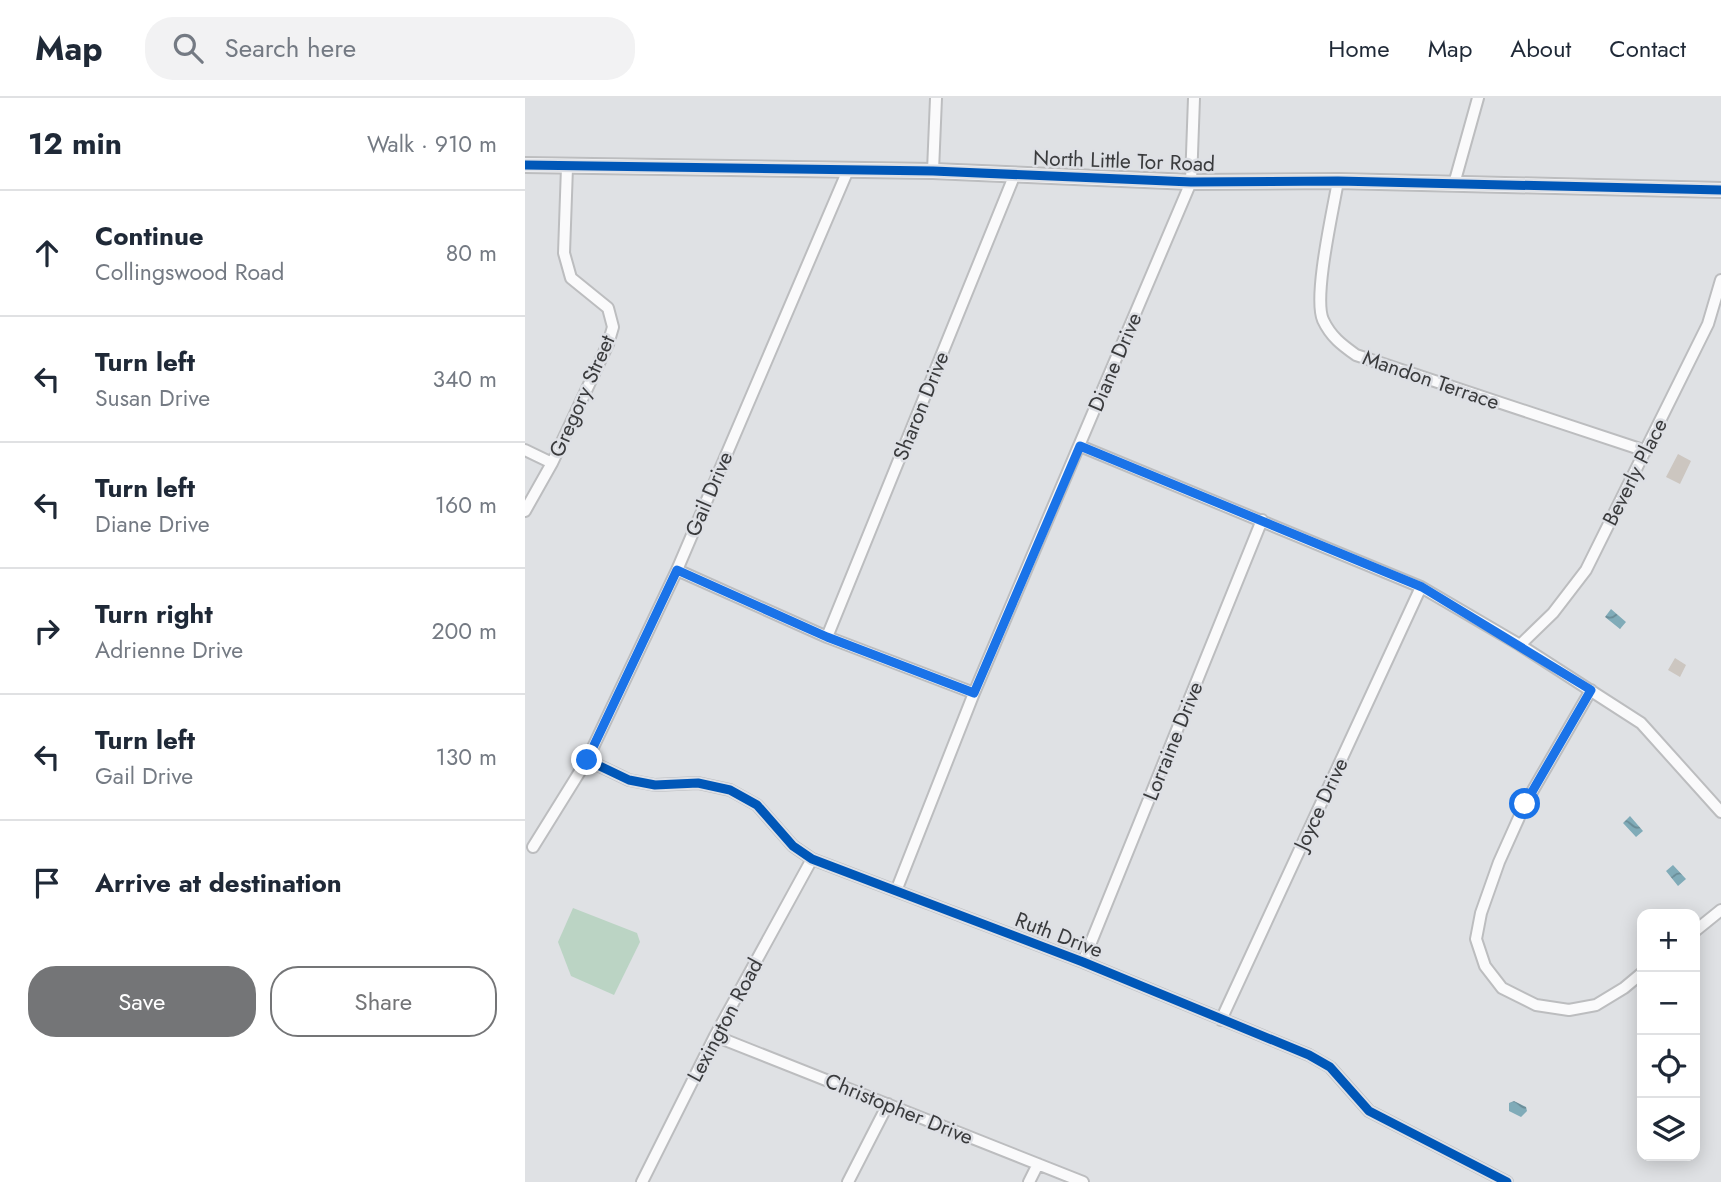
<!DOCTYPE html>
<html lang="en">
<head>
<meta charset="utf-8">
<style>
	body { margin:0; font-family:Jost,sans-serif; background:#f2f2f3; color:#1f2937 }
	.controls { position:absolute; right:21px; bottom:21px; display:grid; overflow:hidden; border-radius:14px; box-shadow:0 4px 18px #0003 }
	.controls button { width:63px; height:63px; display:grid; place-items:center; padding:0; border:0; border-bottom:2px solid #e0e1e3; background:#fff; color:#1f2937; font:35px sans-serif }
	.stop { position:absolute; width:21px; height:21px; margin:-16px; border:5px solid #1a73e8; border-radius:50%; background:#fff }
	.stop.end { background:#1a73e8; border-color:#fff; box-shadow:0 2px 7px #0008 }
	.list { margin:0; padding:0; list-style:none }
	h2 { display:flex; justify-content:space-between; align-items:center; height:91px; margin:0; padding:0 28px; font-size:30px }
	h2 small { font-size:23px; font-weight:400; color:#747a83 }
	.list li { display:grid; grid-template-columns:46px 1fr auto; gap:21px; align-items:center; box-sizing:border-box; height:126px; padding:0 28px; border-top:2px solid #e0e1e3 }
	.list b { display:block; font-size:26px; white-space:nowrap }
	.list p { margin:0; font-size:23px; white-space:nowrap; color:#747a83 }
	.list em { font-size:23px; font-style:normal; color:#747a83 }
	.actions { display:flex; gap:14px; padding:21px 28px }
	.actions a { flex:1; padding:16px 0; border:2px solid #747577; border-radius:28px; text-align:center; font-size:24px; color:#747577 }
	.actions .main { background:#747577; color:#fff }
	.icon { flex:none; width:38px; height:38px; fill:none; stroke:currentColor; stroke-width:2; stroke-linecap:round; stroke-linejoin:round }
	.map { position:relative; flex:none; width:1196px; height:1084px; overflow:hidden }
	header { display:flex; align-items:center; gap:42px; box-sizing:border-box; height:98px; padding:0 35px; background:#fff; border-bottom:2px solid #e0e1e3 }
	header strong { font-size:33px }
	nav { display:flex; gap:38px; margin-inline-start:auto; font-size:24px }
	.search { width:490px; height:63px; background:#f2f2f3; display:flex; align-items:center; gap:18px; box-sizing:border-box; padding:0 24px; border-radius:28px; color:#747a83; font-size:26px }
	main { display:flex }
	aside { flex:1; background:#fff }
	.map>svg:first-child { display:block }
</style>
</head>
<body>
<header>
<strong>Map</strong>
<div class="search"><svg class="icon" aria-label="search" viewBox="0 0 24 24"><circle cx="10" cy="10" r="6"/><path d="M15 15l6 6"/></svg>Search here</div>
<nav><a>Home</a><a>Map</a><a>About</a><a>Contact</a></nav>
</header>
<main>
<aside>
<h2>12 min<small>Walk · 910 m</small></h2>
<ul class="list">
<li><svg class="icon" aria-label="ahead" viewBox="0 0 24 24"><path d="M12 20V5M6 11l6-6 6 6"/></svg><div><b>Continue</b><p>Collingswood Road</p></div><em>80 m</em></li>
<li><svg class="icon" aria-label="left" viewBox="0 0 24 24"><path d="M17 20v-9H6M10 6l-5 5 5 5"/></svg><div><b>Turn left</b><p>Susan Drive</p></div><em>340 m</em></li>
<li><svg class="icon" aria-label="left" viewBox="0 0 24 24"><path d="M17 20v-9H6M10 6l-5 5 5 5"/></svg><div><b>Turn left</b><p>Diane Drive</p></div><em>160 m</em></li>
<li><svg class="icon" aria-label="right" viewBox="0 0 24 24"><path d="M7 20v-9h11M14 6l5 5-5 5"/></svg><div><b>Turn right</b><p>Adrienne Drive</p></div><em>200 m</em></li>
<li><svg class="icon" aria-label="left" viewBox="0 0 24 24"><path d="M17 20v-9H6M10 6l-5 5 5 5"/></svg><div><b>Turn left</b><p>Gail Drive</p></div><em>130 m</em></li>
<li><svg class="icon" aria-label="arrive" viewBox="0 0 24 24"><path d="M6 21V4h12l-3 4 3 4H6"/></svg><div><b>Arrive at destination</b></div></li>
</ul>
<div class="actions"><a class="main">Save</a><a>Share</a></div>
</aside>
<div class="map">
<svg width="1196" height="1084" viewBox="0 0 1196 1084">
	<defs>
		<pattern id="water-waves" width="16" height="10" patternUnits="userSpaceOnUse" patternTransform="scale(1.75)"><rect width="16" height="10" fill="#80abb8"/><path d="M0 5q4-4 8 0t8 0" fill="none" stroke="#6a8c97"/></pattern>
	</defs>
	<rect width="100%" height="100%" fill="#dfe1e4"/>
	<path fill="#bbd4c4" d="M48,810L112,835L115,844L89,897L46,878L33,844Z"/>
	<path fill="url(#water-waves)" d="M1086,511L1101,524L1095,531L1080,519Z
		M1105,718L1118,733L1111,739L1098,725Z
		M1148,767L1161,781L1153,788L1141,773Z
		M989,1003L1001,1009L1002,1013L996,1019L984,1013V1005Z"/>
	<path fill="#ccc6c0" d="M1153,356L1166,363L1155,386L1141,379Z
		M1150,560L1161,567L1155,579L1143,572Z"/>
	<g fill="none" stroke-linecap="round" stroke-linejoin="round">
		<g stroke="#bcbdbf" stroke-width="14">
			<path id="street" d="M408,73L411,0
				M813,83C808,112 788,199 798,222C806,239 817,247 831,257L1121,353
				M929,86L953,0
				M555,348L896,489L995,547L1116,625L1196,714
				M0,352L27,365
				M0,413L27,365L83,246L88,229L83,210L46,180L39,155L42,69
				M152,472L302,539L449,595
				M302,539L490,76
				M995,547L1028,515L1061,472L1183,226L1196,182
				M1066,592L1000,706L974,764L956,815L951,841L960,868L977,890L1011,907L1044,912L1071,907L1099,890L1117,875
				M62,662L104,682L130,687L173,685L205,692L232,707L268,748L287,761L558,864L784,957L805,969L844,1013L982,1084
				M8,749L62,662L152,472L323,72
				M371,793L449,595L666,84L669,0
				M1170,833L1196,812
				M558,864L737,422
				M696,922L896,489
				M190,938L558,1084
				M117,1084L190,938L287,761
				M323,1084L363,1006
				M504,1084L513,1066"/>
		</g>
		<g stroke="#bcbdbf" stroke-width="18">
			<path id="secondary" d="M0,67L408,73L666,84L813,83L1196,92"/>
		</g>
		<use href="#street" stroke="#fafafb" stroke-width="10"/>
		<use href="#secondary" stroke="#fafafb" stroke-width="14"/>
		<g stroke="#dee0e5" stroke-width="13">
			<path id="cycleway" d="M0,67L408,73L666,84L813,83L1196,92
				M62,662L104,682L130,687L173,685L205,692L232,707L268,748L287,761L558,864L784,957L805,969L844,1013L982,1084"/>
		</g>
		<use href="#cycleway" stroke="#0057b8" stroke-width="9"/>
	</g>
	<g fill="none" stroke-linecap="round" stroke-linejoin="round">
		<path stroke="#1a73e8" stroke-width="9" d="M62,662L152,472L302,539L449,595L555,348L897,489L1066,592L1000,706"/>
	</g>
	<g text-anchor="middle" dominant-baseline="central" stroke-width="5" stroke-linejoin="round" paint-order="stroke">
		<g font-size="21" fill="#3a3b3d" stroke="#dee0e5">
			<text transform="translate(599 63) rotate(2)">North Little Tor Road</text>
			<text transform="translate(590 264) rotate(-67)">Diane Drive</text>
			<text transform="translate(906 282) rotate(19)">Mandon Terrace</text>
			<text transform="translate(57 298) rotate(-66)">Gregory Street</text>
			<text transform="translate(396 308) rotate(-68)">Sharon Drive</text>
			<text transform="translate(1110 374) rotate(-63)">Beverly Place</text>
			<text transform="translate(184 396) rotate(-67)">Gail Drive</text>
			<text transform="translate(648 643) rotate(-68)">Lorraine Drive</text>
			<text transform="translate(796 706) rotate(-65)">Joyce Drive</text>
			<text transform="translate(534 837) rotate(21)">Ruth Drive</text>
			<text transform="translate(200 922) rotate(-62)">Lexington Road</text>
			<text transform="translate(374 1011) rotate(22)">Christopher Drive</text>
		</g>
	</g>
</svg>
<div class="controls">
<button>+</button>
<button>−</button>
<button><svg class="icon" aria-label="locate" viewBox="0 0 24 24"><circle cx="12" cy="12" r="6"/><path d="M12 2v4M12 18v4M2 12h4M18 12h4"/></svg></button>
<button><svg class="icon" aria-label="layers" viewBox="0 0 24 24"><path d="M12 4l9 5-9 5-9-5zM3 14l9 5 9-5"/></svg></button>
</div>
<div class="stop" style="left:1000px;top:706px"></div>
<div class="stop end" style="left:62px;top:662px"></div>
</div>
</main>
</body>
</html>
